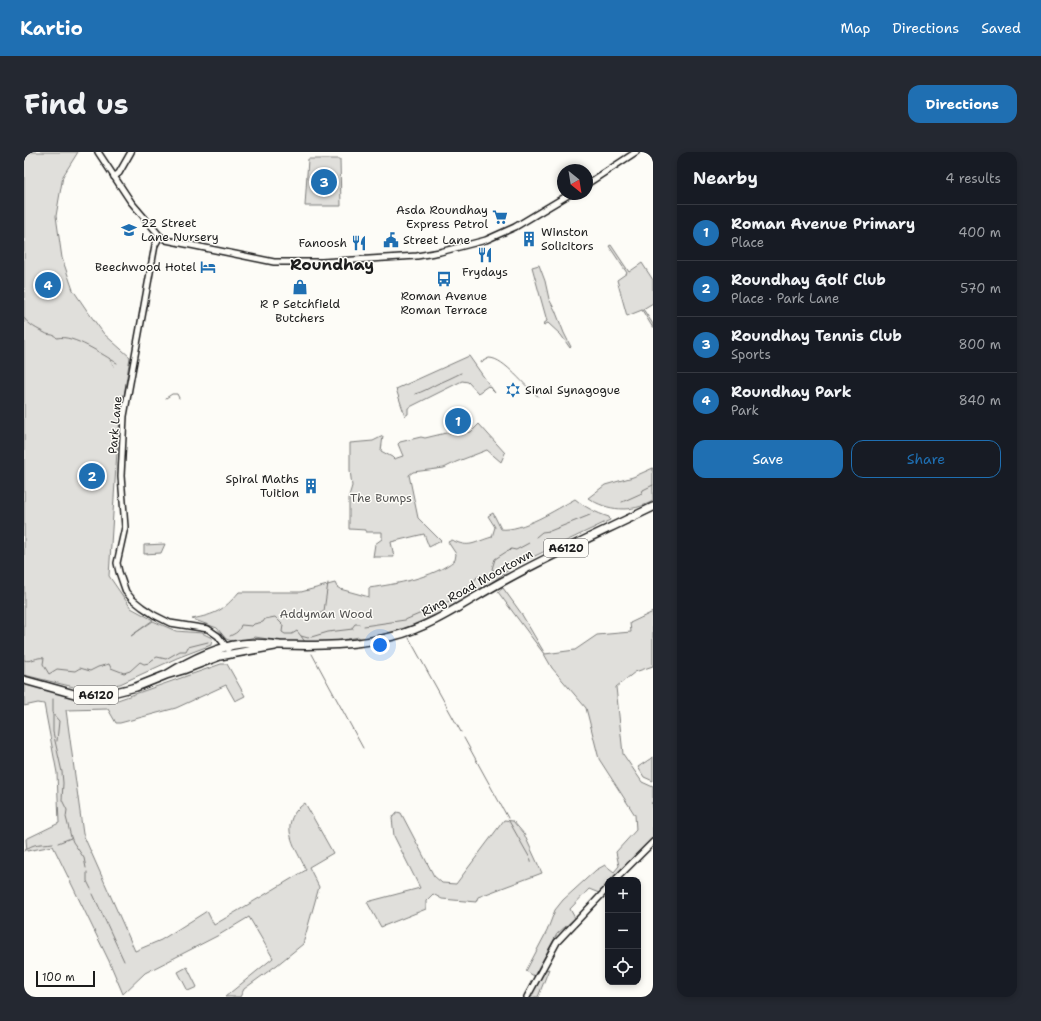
<!DOCTYPE html>
<html lang="en">
<head>
<meta charset="utf-8">
<style>
	body { margin:0; font-family:"Shantell Sans",sans-serif; background:#242831; color:#f1f3f6 }
	.controls { position:absolute; right:12px; bottom:12px; display:grid; overflow:hidden; border-radius:8px; box-shadow:0 2px 6px #0003 }
	.controls button { width:36px; height:36px; display:grid; place-items:center; padding:0; border:0; border-bottom:1px solid #363941; background:#171b24; color:#f1f3f6; font:20px sans-serif }
	.compass { position:absolute; left:533px; top:12px; width:36px; height:36px; border-radius:50%; background:#171b24; box-shadow:0 2px 6px #0003; rotate:150deg }
	.scale { position:absolute; left:12px; bottom:10px; width:59px; box-sizing:border-box; padding-left:4px; border:2px solid #1c1c1c; border-top:0; font-size:11px; line-height:14px; white-space:nowrap; color:#1c1c1c; -webkit-text-stroke:3px #fdfcf7; paint-order:stroke }
	.you { position:absolute; left:356px; top:493px; width:14px; height:14px; margin:-10px; border:3px solid #fff; border-radius:50%; background:#1a73e8; box-shadow:0 0 0 6px #1a73e833 }
	.badge { display:grid; place-items:center; width:26px; height:26px; border-radius:50%; background:#1f6fb2; color:#fff; font-size:13px; font-weight:700 }
	.pin { position:absolute; translate:-50% -50%; border:2px solid #fff; box-shadow:0 1px 4px #0006 }
	.list { margin:0; padding:0; list-style:none }
	h2 { display:flex; justify-content:space-between; align-items:center; height:52px; margin:0; padding:0 16px; font-size:17px }
	h2 small { font-size:13px; font-weight:400; color:#9ea1a6 }
	.list li { display:grid; grid-template-columns:26px 1fr auto; gap:12px; align-items:center; box-sizing:border-box; height:56px; padding:0 16px; border-top:1px solid #363941 }
	.list b { display:block; font-size:15px; white-space:nowrap }
	.list p { margin:0; font-size:13px; white-space:nowrap; color:#9ea1a6 }
	.list em { font-size:13px; font-style:normal; color:#9ea1a6 }
	.actions { display:flex; gap:8px; padding:12px 16px }
	.actions a { flex:1; padding:9px 0; border:1px solid #1f6fb2; border-radius:12px; text-align:center; font-size:14px; color:#1f6fb2 }
	.actions .main { background:#1f6fb2; color:#fff }
	.icon { flex:none; width:22px; height:22px; fill:none; stroke:currentColor; stroke-width:2; stroke-linecap:round; stroke-linejoin:round }
	.map { position:relative; flex:none; width:629px; height:845px; overflow:hidden; border-radius:12px }
	header { display:flex; align-items:center; gap:24px; box-sizing:border-box; height:56px; padding:0 20px; background:#1f6fb2; color:#fff }
	header strong { font-size:19px }
	nav { display:flex; gap:22px; margin-inline-start:auto; font-size:14px }
	.intro { display:flex; align-items:center; justify-content:space-between; box-sizing:border-box; height:96px; padding:0 24px }
	h1 { margin:0; font-size:28px }
	.button { padding:10px 18px; border-radius:12px; background:#1f6fb2; color:#fff; font-size:14px; font-weight:700 }
	main { display:flex; gap:24px; padding:0 24px }
	aside { flex:1; background:#171b24; border-radius:12px; box-shadow:0 2px 6px #0003 }
	.map>svg:first-child { display:block }
</style>
</head>
<body>
<header>
<strong>Kartio</strong>
<nav><a>Map</a><a>Directions</a><a>Saved</a></nav>
</header>
<div class="intro"><h1>Find us</h1><a class="button">Directions</a></div>
<main>
<div class="map">
<svg width="629" height="845" viewBox="0 0 629 845">
	<rect width="100%" height="100%" fill="#fdfcf7"/>
	<filter id="ink" filterUnits="userSpaceOnUse"><feTurbulence type="fractalNoise" baseFrequency=".025" numOctaves="2"/><feDisplacementMap in="SourceGraphic" scale="8" xChannelSelector="R" yChannelSelector="G"/><feConvolveMatrix kernelMatrix="1 2 1 2 8 2 1 2 1" color-interpolation-filters="sRGB"/></filter>
	<g filter="url(#ink)">
		<path fill="#e0dfdb" stroke="#7e7e7c" d="M0,0H54L39,24L32,64L38,106L49,138L64,160L80,182L106,205L94,283L85,424L107,456L129,468L107,484L129,469L152,479L178,481L188,486L187,493L153,506L96,532L66,536H54L0,523Z
			M284,7H316L317,54H281Z
			M587,93L605,120L618,111L629,128V151L619,157L629,172V176L618,158L603,164L593,128L603,121L585,94Z
			M515,113L521,129L525,147L531,158L540,181L547,195L546,196L537,183L524,171L520,173L519,172L523,169L508,115Z
			M445,204L471,241L464,234L454,241L444,230L438,229L384,256V262L381,264L372,237Z
			M455,272L481,301L477,310L463,298L432,310L420,316L389,320L385,323L394,366L417,389L405,395L400,382L367,390L370,405H349L351,392L358,387V380H342V378L325,377V344L328,334L326,318V291L349,289L359,284L357,299L368,305L370,307L379,304L374,292L376,290L397,285L401,286L422,281L447,280Z
			M629,316V349C608,361 583,359 564,346L581,333L609,325Z
			M551,347C561,355 572,361 585,365L586,368L490,414L463,434L420,461L398,472L366,482L336,489L335,485L313,489L270,491L231,485L211,490L202,487L193,476L168,467C192,462 199,459 215,440H277L311,431L313,435L316,437L345,445V436C372,432 409,426 431,408L432,402L424,390L428,388C446,397 450,390 468,385L471,375L464,364L469,361L477,377C497,380 533,357 551,347Z
			M141,392L137,401L120,402V393Z
			M479,436L497,461L521,502L551,498L573,483L607,480L606,471L629,460V514L611,520L592,535L599,602L618,630L629,635V650L627,651L629,653V686L587,728H584V731L575,741L565,737L546,757L551,766L533,782L510,824L502,819L523,779L531,758L539,748L572,718L581,713L590,720L595,714L592,700L612,678L611,663L575,607L562,556L528,516L520,502L474,440Z
			M197,512H203L221,544L211,549L202,533L152,556L96,571H92L84,557L42,558L59,682L111,799L137,788L183,759L190,773L282,718C275,701 258,681 270,662C272,658 277,654 281,651L309,701L285,715L295,735L279,792L253,813L220,837L216,845H201L249,806L225,765L195,783L121,821L99,842L85,809L29,694L3,699L2,687L35,671L33,621L20,552L14,551L0,554V531L67,550L80,549L85,551Z
			M629,605V629L620,625L614,615Z
			M373,660L377,661L410,724L418,731L432,732L480,668L489,669L500,682L518,721L454,745L452,750L418,747L409,742L402,749V757L357,775L343,750L396,736L370,684L368,666Z
			M163,815L173,835L164,839L154,820Z
			M525,817L514,845H505L519,819Z"/>
		<g fill="none" stroke-linecap="round" stroke-linejoin="round">
			<path stroke="#797876" stroke-width="1" d="M0,166C5,173 13,177 21,181C25,184 29,181 33,186C49,182 79,203 93,211
				M86,208L90,214
				M457,210L465,206C481,206 501,236 514,244
				M391,242C399,240 405,236 413,232C421,229 429,225 437,221
				M142,246L148,242H153L155,246
				M598,350L618,341L619,338L629,333
				M512,385L518,380L526,379L566,363
				M292,464L300,459L304,431
				M340,474L381,468L435,445L436,439L447,433L453,425L469,422L471,419L468,417L471,407L482,400L485,399L487,397L492,398L505,391
				M328,476L331,472H335
				M206,484C212,481 215,480 217,473L228,474L230,472L239,470L241,467L251,465L259,473L258,480L261,482H268L273,479L277,484L284,486L304,480L329,477
				M277,484L281,490
				M385,486L437,580
				M288,502L339,596
				M0,508C7,511 13,504 20,506L19,512L25,522L33,517L51,519L56,516L66,519L74,515L85,512L87,516L100,521L106,519L116,510L120,512L125,511L128,508L133,505L142,507L156,499H162L164,495L184,490
				M29,547V580L38,620L39,631L38,648L43,658L42,665L47,685L49,690L60,706L62,716
				M28,561L35,569L33,589
				M440,586L484,666
				M485,669L507,708V710
				M34,691L47,686
				M0,699C10,690 16,693 29,691
				M63,720V729L67,737
				M69,742L100,809"/>
			<g stroke="#1c1c1c" stroke-width="8">
				<path id="tertiary" d="M74,0L107,50L136,84L142,88L250,110H298L393,104L416,100L462,88L491,75L546,42
					M90,25L95,21L107,0
					M563,32L612,0
					M136,84L131,93L100,264L97,324L101,375L93,411L95,420L102,440L108,447L118,455L130,463L146,471L184,477L194,484L204,497
					M591,728L629,690
					M503,845L533,790L584,736"/>
			</g>
			<g stroke="#1c1c1c" stroke-width="10">
				<path id="trunk" d="M142,523C163,510 192,495 217,492C231,490 243,492 256,493C294,494 334,494 370,484C412,473 445,447 483,427C530,401 580,379 629,355
					M0,528L54,543H80L112,535L142,523L159,518L196,504L251,494"/>
			</g>
			<use href="#tertiary" stroke="#fdfcf7" stroke-width="5"/>
			<use href="#trunk" stroke="#fdfcf7" stroke-width="7"/>
		</g>
	</g>
	<defs>
		<g id="supermarket-bare" transform="scale(1.2)"><path d="M-6-5.5h2.5l.6 2H6L4.5 2H-2.5L-4.4-4H-6ZM-1.5 3.2a1.3 1.3 0 1 0 .1 0ZM3 3.2a1.3 1.3 0 1 0 .1 0Z" fill="#1f6fb2" stroke="#fdfcf7" stroke-width="2.5" paint-order="stroke"/></g>
		<g id="school-bare" transform="scale(1.2)"><path d="M0-5L7-2L0 1L-7-2ZM-4 1L0 2.5L4 1V4Q0 6-4 4Z" fill="#1f6fb2" stroke="#fdfcf7" stroke-width="2.5" paint-order="stroke"/></g>
		<g id="building-bare" transform="scale(1.2)"><path d="M-4-6H4V6H1V3H-1V6H-4ZM-2.5-4.3h1.7v1.8h-1.7ZM.8-4.3h1.7v1.8H.8ZM-2.5-1h1.7V.8h-1.7ZM.8-1h1.7V.8H.8Z" fill="#1f6fb2" stroke="#fdfcf7" stroke-width="2.5" paint-order="stroke"/></g>
		<g id="civic-bare" transform="scale(1.2)"><path d="M-.6-6.5H3V-4.5H.6V-3L4-1V1h2V6H-6V1h2V-1L-.6-3ZM-1.2 2.5V6h2.4V2.5Z" fill="#1f6fb2" stroke="#fdfcf7" stroke-width="2.5" paint-order="stroke"/></g>
		<g id="restaurant-bare" transform="scale(1.2)"><path d="M-5-6h1v4h1v-4h1v4h1v-4h1v5L-1.5 .5V6h-2V.5L-5-1ZM5-6V6H3V1.5H1.5Q1.5-4 5-6Z" fill="#1f6fb2" stroke="#fdfcf7" stroke-width="2.5" paint-order="stroke"/></g>
		<g id="hotel-bare" transform="scale(1.2)"><path d="M-6-4.5h1.5V1H6V5H4.5V3h-9V5H-6ZM-4 0a1.8 1.8 0 1 1 3.6 0ZM.5 0V-2.5h3Q6-2.5 6 0Z" fill="#1f6fb2" stroke="#fdfcf7" stroke-width="2.5" paint-order="stroke"/></g>
		<g id="bus-bare" transform="scale(1.2)"><path d="M-5-6H5V4H4V6H2V4H-2V6H-4V4H-5ZM-3.5-4V0h7V-4ZM-3.5 1.2v1.5H-2V1.2ZM2 1.2v1.5H3.5V1.2Z" fill="#1f6fb2" stroke="#fdfcf7" stroke-width="2.5" paint-order="stroke"/></g>
		<g id="shop-bare" transform="scale(1.2)"><path d="M-5-2.5h2.3a2.7 3.5 0 0 1 5.4 0H5L5.5 6h-11ZM-1.5-2.5h3a1.5 2.3 0 0 0-3 0Z" fill="#1f6fb2" stroke="#fdfcf7" stroke-width="2.5" paint-order="stroke"/></g>
		<g id="synagogue-bare" transform="scale(1.2)"><path d="M0-6.5L5.6 3.2H-5.6ZM0 6.5L5.6-3.2H-5.6Z" fill="#1f6fb2" stroke="#fdfcf7" stroke-width="2.5" paint-order="stroke"/></g>
	</defs>
	<g fill-rule="evenodd">
		<use href="#supermarket-bare" x="476" y="65"/>
		<use href="#school-bare" x="105" y="78"/>
		<use href="#building-bare" x="505" y="87"/>
		<use href="#civic-bare" x="367" y="88"/>
		<use href="#restaurant-bare" x="335" y="91"/>
		<use href="#restaurant-bare" x="461" y="103"/>
		<use href="#hotel-bare" x="184" y="115"/>
		<use href="#bus-bare" x="420" y="127"/>
		<use href="#shop-bare" x="276" y="135"/>
		<use href="#synagogue-bare" x="489" y="238"/>
		<use href="#building-bare" x="287" y="334"/>
	</g>
	<g text-anchor="middle" dominant-baseline="central" stroke-width="3" stroke-linejoin="round" paint-order="stroke">
		<g fill="#fdfcf7" stroke="#605f5e" stroke-width="1">
			<rect x="520" y="387" width="44" height="18" rx="3"/>
			<rect x="50" y="534" width="44" height="18" rx="3"/>
		</g>
		<g font-size="11" font-weight="bold" fill="#1c1c1c">
			<text x="542" y="396">A6120</text>
			<text x="72" y="543">A6120</text>
		</g>
		<g font-size="12" fill="#1c1c1c" stroke="#fdfcf7" text-anchor="end">
			<text x="464" y="58">Asda Roundhay<tspan x="464" dy="14">Express Petrol</tspan></text>
			<text x="117" y="71" text-anchor="start">22 Street<tspan x="117" dy="14">Lane Nursery</tspan></text>
			<text x="517" y="80" text-anchor="start">Winston<tspan x="517" dy="14">Solicitors</tspan></text>
			<text x="379" y="88" text-anchor="start">Street Lane</text>
			<text x="323" y="91">Fanoosh</text>
			<text x="172" y="115">Beechwood Hotel</text>
			<text x="461" y="120" text-anchor="middle">Frydays</text>
			<text x="420" y="144" text-anchor="middle">Roman Avenue<tspan x="420" dy="14">Roman Terrace</tspan></text>
			<text x="276" y="152" text-anchor="middle">R P Setchfield<tspan x="276" dy="14">Butchers</tspan></text>
			<text x="501" y="238" text-anchor="start">Sinai Synagogue</text>
			<text x="275" y="327">Spiral Maths<tspan x="275" dy="14">Tuition</tspan></text>
		</g>
		<g font-size="12" fill="#1c1c1c" stroke="#fdfcf7">
			<text transform="translate(91 273) rotate(-85)">Park Lane</text>
			<text transform="translate(453 431) rotate(-29)">Ring Road Moortown</text>
		</g>
		<g font-size="12" fill="#575655" stroke="#fdfcf7">
			<text x="357" y="346">The Bumps</text>
			<text x="302" y="462">Addyman Wood</text>
		</g>
		<g font-size="16" font-weight="bold" fill="#1c1c1c" stroke="#fdfcf7">
			<text x="308" y="112">Roundhay</text>
		</g>
	</g>
</svg>
<div class="controls">
<button>+</button>
<button>−</button>
<button><svg class="icon" aria-label="locate" viewBox="0 0 24 24"><circle cx="12" cy="12" r="6"/><path d="M12 2v4M12 18v4M2 12h4M18 12h4"/></svg></button>
</div>
<svg class="compass" viewBox="-18 -18 36 36"><path d="M0-13l5 13h-10z" fill="#e53935"/><path d="M0 13l5-13h-10z" fill="#9ea1a6"/></svg>
<div class="scale">100 m</div>
<div class="you"></div>
<div class="pin badge" style="left:434px;top:269px">1</div>
<div class="pin badge" style="left:68px;top:324px">2</div>
<div class="pin badge" style="left:300px;top:30px">3</div>
<div class="pin badge" style="left:24px;top:133px">4</div>
</div>
<aside>
<h2>Nearby<small>4 results</small></h2>
<ul class="list">
<li><span class="badge">1</span><div><b>Roman Avenue Primary</b><p>Place</p></div><em>400 m</em></li>
<li><span class="badge">2</span><div><b>Roundhay Golf Club</b><p>Place · Park Lane</p></div><em>570 m</em></li>
<li><span class="badge">3</span><div><b>Roundhay Tennis Club</b><p>Sports</p></div><em>800 m</em></li>
<li><span class="badge">4</span><div><b>Roundhay Park</b><p>Park</p></div><em>840 m</em></li>
</ul>
<div class="actions"><a class="main">Save</a><a>Share</a></div>
</aside>
</main>
</body>
</html>
